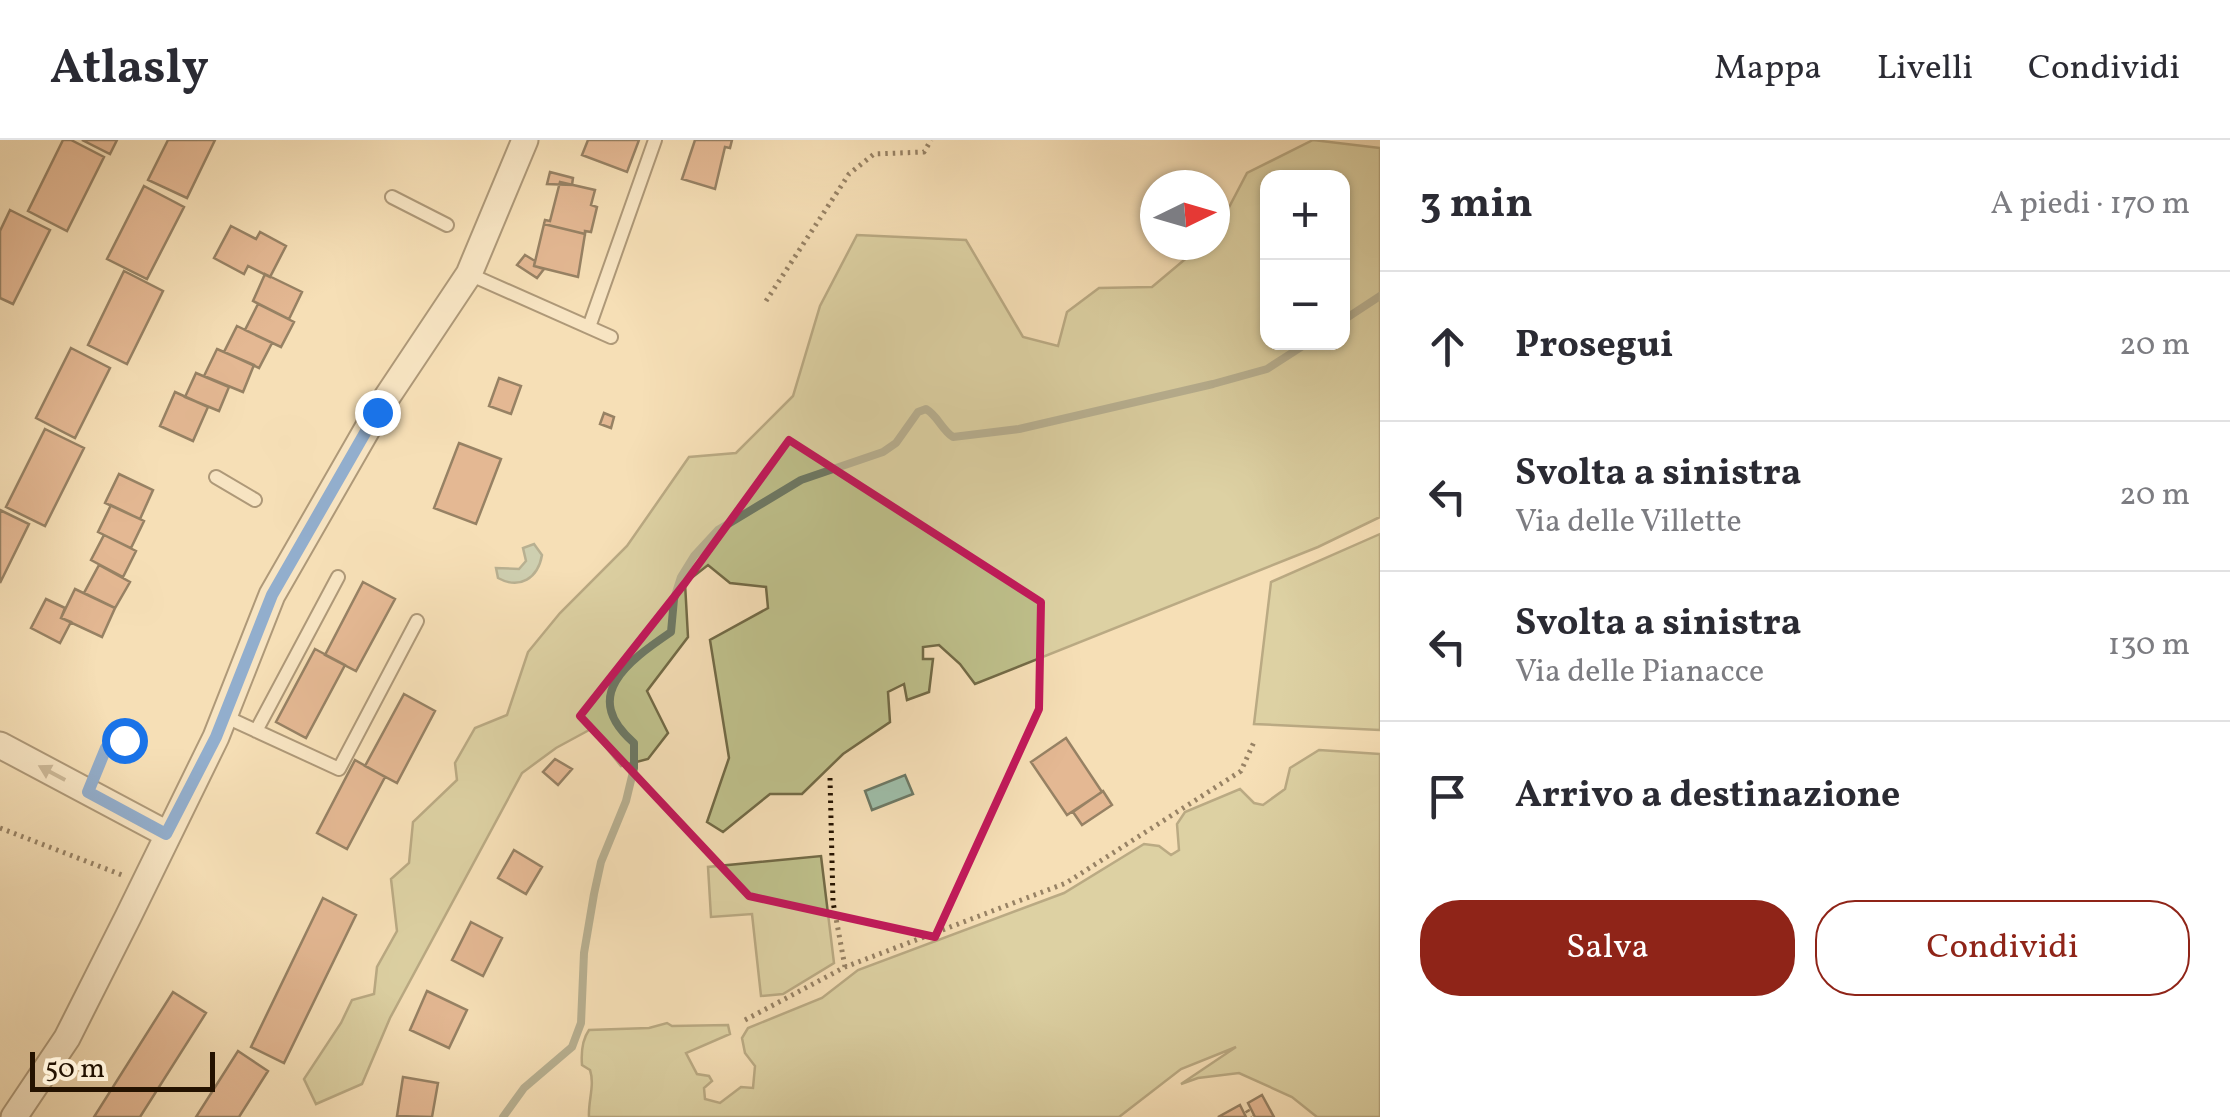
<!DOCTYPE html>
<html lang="it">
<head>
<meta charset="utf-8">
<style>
	body { margin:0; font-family:Vollkorn,serif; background:#f2f2f3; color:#2b2b33 }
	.controls { position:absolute; right:30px; top:30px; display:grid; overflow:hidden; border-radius:20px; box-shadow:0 2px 8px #0004 }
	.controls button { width:90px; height:90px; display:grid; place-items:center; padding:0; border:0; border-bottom:2px solid #e1e1e2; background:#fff; color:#2b2b33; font:50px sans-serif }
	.compass { position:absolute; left:1140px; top:30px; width:90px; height:90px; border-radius:50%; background:#fff; box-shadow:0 2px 8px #0004; rotate:85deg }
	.scale { position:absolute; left:30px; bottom:25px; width:185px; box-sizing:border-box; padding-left:10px; border:5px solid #241200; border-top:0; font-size:28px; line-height:35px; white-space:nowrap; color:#241200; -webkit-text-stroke:8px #f9ead0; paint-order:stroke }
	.stop { position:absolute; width:30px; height:30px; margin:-22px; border:8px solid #1a73e8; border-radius:50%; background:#fff }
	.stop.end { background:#1a73e8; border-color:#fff; box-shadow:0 2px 10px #0008 }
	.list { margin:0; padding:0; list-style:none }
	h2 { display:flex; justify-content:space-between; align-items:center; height:130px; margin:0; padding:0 40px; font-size:42px }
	h2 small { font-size:32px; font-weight:400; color:#7c7c81 }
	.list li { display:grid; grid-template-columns:65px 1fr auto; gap:30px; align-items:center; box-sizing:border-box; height:150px; padding:0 40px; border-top:2px solid #e1e1e2 }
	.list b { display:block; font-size:38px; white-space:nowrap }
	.list p { margin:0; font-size:32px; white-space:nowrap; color:#7c7c81 }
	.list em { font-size:32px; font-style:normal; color:#7c7c81 }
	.actions { display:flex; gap:20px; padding:30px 40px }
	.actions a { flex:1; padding:22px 0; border:2px solid #8f2418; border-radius:40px; text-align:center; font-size:35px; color:#8f2418 }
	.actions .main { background:#8f2418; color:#fff }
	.icon { flex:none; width:55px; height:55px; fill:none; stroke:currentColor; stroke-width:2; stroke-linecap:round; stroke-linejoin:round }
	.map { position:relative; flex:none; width:1380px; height:977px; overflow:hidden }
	header { display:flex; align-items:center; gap:60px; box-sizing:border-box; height:140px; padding:0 50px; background:#fff; border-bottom:2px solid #e1e1e2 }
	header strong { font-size:48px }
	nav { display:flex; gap:55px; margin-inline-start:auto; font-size:35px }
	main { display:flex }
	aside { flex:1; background:#fff }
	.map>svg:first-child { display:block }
</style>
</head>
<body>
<header>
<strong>Atlasly</strong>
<nav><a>Mappa</a><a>Livelli</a><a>Condividi</a></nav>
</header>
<main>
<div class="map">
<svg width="1380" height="977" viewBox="0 0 1380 977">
	<rect width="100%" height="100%" fill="#f6dfb7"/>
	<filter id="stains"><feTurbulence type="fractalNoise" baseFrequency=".002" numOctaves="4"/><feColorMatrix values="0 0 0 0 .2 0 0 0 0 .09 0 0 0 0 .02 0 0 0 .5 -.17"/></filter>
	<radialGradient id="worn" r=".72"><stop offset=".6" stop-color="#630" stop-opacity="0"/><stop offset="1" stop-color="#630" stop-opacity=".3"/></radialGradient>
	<path fill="#bfc18c" stroke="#726a46" stroke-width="2.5" fill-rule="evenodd" d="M1313,0L1380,8V377L1318,407L975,544L960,524L939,505L923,507V519H933L929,552L907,560L904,544L888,552L890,582L843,614L802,654H770L723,692L707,682L729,618L710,500L768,468L766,447L730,443L708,425L685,443L688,497L647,551L668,593L648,619L621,626L591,589L556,608L522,633L390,878L362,944L316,964L304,939L341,883L352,860L374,854L377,827L397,791L391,739L409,723L413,682L457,640L455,623L475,588L507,575L528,512L560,473L627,406L689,317L736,313L793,256L820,166L857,95L966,100L1023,197L1058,206L1067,172L1099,148L1152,147L1202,105H1215V94L1247,33ZM1268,38H1342V202H1268Z
		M1380,394V590L1254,584L1271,442Z
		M1319,610L1380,614V977H1317L1292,957L1239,933L1198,938L1181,944L1236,907L1181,929L1119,977H589C588,961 595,945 590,930L582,925C581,912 582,900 589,890L649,888L667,883L672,886L728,885L730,894L686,913L697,934L709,936L712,941L704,948L705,959L720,963L741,947L753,948L755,926L745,913L742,898L748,888L822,858L858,830L1064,753L1144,704L1159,706L1171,715L1179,710L1177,684L1185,672L1240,649L1254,663L1263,665L1285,649L1290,628Z
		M821,716L834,823L783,854L761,856L752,774L711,777L708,727Z"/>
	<path fill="#9ebda8" stroke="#6d7965" stroke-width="2.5" d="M534,404L542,415C538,438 520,450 498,438L496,428L519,429L526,421L523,408Z
		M905,635L913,654L872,670L865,651Z"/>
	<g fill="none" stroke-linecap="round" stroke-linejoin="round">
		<path stroke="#6d7965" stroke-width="8" d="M1342,181L1380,156
			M503,977L524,948L572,907L581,883L584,813L594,754L601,722L626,661L634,628V603C580,556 627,522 671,492L674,459L681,437L694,416L718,390L801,340L883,312L896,303L918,272L926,269C938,276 941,289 953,297L1019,289L1213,244L1267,229L1309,202"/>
	</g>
	<path fill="#cf8969" stroke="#241200" stroke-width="2.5" d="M63,0H71L104,17L67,91L28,71Z
		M82,0H117L110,14Z
		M168,0H215L187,58L148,40Z
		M588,0H639L627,32L582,15Z
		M695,0H732L730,8L725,7L715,49L682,39Z
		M550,32L573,38L572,45L547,44Z
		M560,42L595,50L591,65L597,67L591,92L585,91V94L544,84L545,80L550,81Z
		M144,46L184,67L147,139L107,119Z
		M10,70L50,90L13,164L0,158V91Z
		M544,84L585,94L578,137L534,126Z
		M231,86L256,99L260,92L286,106L270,137L248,126L244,134L214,118Z
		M525,115L535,121L534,126L544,129L537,138L517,125Z
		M124,131L163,151L127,224L88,205Z
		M265,134L302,152L289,179L253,161Z
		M258,164L294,182L281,207L245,190Z
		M237,186L272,203L259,228L224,212Z
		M71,208L110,228L75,298L36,278Z
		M217,209L254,225L243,252L204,236Z
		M196,233L229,247L219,271L185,257Z
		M499,238L521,246L511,274L489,266Z
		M175,252L208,267L193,301L160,286Z
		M604,273L614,277L611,288L600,284Z
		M45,289L84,308L45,386L6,367Z
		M459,303L501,319L476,384L434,368Z
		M119,334L153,350L140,379L105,363Z
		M111,365L144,381L131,408L98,392Z
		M0,370L29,384L0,443Z
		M104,395L136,411L123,437L91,420Z
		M99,425L130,442L115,468L84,453Z
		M363,442L395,459L356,531L325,515Z
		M75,449L115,468L102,497L61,478Z
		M46,459L65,468L61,478L71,482L60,503L31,488Z
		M315,509L345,525L306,598L276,582Z
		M404,554L435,571L397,643L365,626Z
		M1066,598L1102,652L1067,675L1031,622Z
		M555,619L572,629L558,645L543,632Z
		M355,620L385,637L347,709L317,693Z
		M1103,651L1112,665L1082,685L1073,672Z
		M514,710L542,727L526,754L498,738Z
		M323,758L356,775L284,923L251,907Z
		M471,782L502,798L483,836L452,820Z
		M427,851L467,870L449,908L410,890Z
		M173,852L206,873L140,977H94Z
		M238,911L268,931L239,977H196Z
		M403,937L438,943L432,977L397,976Z
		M1262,955L1274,977H1255L1248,963Z
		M1240,965L1246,977H1218Z"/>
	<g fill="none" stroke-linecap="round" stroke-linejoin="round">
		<g stroke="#58452e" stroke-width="16">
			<path id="service" d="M392,57L447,85
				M469,134L611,197
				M589,187L655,0
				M216,337L255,360
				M224,576L339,629L417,481
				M256,591L338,437"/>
		</g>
		<g stroke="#58452e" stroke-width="29">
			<path id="minor" d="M0,605L167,694
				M14,977L67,898L128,777L216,597L272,455L377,272L469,134L525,0"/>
		</g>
		<path stroke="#241200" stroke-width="5" stroke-dasharray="2.5 5" stroke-linecap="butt" d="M766,161L849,34L874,14L924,12L931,0
			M98,629L106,608L125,600
			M830,638L833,762L845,827
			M0,688L122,735
			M745,880L845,827L1066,743L1241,631L1254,602
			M1247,970L1251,977"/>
		<use href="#service" stroke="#f9ead0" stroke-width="12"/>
		<use href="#minor" stroke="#f9ead0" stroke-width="25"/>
	</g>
	<defs><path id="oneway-solid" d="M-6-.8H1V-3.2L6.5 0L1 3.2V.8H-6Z" transform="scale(2.5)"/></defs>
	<use fill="#998972" href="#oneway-solid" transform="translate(52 633) rotate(-152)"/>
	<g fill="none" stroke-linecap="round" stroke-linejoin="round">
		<path stroke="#1a73e8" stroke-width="12" d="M124,600L106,608L88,652L166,694L216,597L272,455L377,272"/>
	</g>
	<path d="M0 0H1380V977H0ZM789,300L1041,462L1039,569L935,797L749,756L580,576L685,443Z" fill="#f6dfb7" fill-opacity=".55" fill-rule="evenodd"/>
	<path fill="none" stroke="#c2185b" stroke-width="8" stroke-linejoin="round" d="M789,300L1041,462L1039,569L935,797L749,756L580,576L685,443Z"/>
	<rect width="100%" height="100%" filter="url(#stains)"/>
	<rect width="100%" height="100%" fill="url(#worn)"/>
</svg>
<div class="controls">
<button>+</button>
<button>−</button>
</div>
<svg class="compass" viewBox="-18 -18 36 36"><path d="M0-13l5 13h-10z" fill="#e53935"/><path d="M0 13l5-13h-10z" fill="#7c7c81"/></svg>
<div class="scale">50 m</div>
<div class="stop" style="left:124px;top:600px"></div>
<div class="stop end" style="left:377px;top:272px"></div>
</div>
<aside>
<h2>3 min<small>A piedi · 170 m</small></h2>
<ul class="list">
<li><svg class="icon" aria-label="ahead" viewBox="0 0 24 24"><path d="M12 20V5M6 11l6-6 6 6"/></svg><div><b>Prosegui</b></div><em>20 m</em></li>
<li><svg class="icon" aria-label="left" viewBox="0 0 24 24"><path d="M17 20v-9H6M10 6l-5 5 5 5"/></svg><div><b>Svolta a sinistra</b><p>Via delle Villette</p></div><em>20 m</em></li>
<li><svg class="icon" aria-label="left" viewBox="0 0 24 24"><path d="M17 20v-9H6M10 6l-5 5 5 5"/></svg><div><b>Svolta a sinistra</b><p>Via delle Pianacce</p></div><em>130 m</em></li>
<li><svg class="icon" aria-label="arrive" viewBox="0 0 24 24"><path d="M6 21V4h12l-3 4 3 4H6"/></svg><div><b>Arrivo a destinazione</b></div></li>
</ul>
<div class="actions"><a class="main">Salva</a><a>Condividi</a></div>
</aside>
</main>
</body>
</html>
